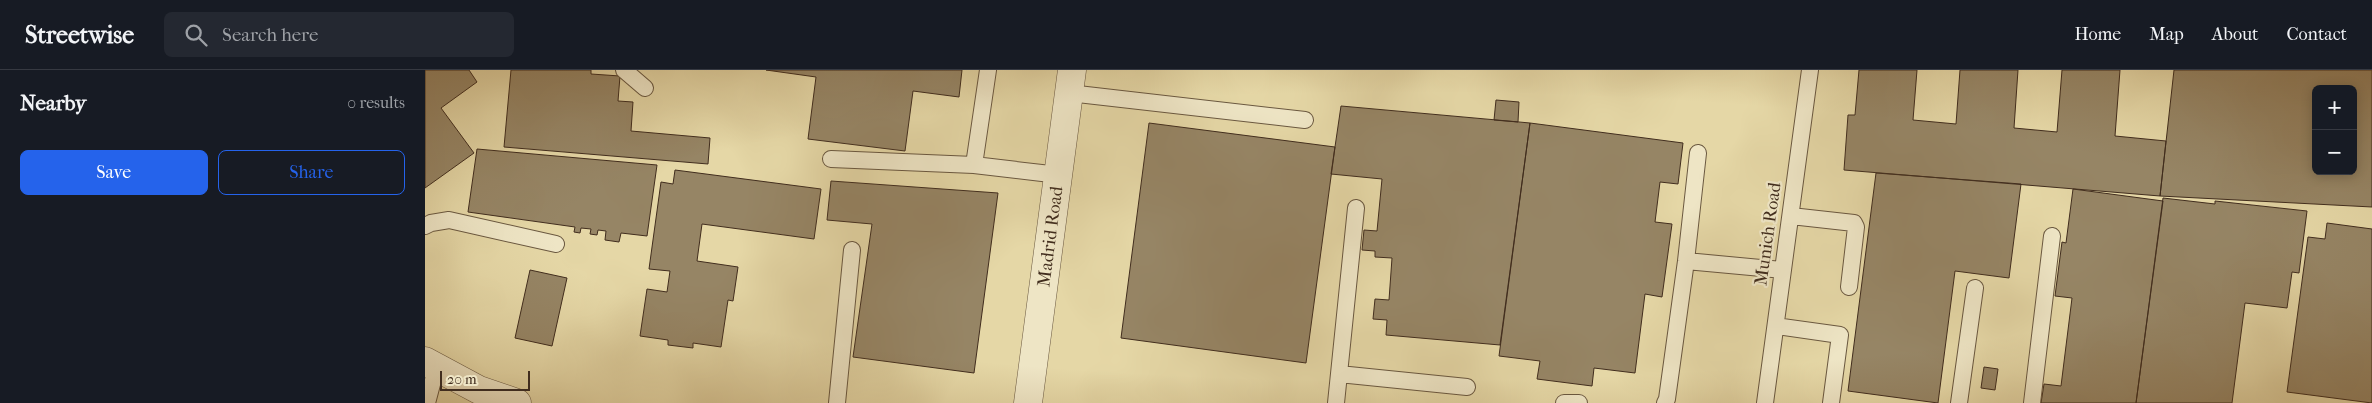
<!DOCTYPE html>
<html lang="en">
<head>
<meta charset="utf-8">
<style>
	body { margin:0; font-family:"IM FELL French Canon",serif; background:#242831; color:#f1f3f6 }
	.controls { position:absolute; right:15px; top:15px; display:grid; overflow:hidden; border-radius:8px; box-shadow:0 2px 12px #0003 }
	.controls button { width:45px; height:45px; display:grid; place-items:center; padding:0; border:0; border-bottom:1px solid #363941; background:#171b24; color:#f1f3f6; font:25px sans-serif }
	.scale { position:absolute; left:15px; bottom:12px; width:90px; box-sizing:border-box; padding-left:5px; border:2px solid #412d1e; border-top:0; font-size:14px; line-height:18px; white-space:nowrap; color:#412d1e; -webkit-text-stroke:4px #eee5c5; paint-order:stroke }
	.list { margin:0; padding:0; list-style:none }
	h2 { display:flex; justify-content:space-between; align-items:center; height:65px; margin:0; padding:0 20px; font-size:21px }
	h2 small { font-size:16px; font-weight:400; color:#9ea1a6 }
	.actions { display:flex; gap:10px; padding:15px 20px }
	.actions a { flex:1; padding:11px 0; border:1px solid #2563eb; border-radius:8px; text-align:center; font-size:18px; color:#2563eb }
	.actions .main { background:#2563eb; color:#fff }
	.icon { flex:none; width:28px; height:28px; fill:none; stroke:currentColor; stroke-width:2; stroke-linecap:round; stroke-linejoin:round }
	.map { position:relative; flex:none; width:1947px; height:333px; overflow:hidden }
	header { display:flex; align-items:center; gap:30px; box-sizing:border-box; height:70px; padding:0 25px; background:#171b24; border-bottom:1px solid #363941 }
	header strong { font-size:24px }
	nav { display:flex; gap:28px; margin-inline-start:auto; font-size:18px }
	.search { width:350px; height:45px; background:#242831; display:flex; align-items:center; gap:12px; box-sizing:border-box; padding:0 18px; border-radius:8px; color:#9ea1a6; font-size:19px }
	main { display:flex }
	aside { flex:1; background:#171b24 }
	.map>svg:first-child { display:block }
</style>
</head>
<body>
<header>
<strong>Streetwise</strong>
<div class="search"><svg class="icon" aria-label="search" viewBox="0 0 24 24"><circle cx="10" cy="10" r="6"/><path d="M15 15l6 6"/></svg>Search here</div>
<nav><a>Home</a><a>Map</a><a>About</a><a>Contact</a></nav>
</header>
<main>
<aside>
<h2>Nearby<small>0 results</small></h2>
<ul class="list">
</ul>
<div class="actions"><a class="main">Save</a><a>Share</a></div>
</aside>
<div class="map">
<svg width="1947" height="333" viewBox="0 0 1947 333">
	<rect width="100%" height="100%" fill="#e5d7a6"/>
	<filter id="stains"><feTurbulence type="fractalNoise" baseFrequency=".004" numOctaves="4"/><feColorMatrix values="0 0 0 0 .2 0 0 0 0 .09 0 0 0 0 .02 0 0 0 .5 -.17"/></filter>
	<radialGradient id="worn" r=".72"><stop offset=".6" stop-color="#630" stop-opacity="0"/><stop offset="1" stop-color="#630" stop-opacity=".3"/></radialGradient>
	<path fill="#968565" stroke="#412d1e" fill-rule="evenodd" d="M0,0H44L52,12L16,38L49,83L0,118Z
		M86,0H166V4L195,6L193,31L208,32L206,61L285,68L283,94L79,77Z
		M341,0H537L534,27L488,21L480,81L383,69L391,7Z
		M1434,0H1492L1488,50L1531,54L1535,0H1593L1589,58L1632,62L1637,0H1695L1690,66L1741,71L1735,126L1419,100L1423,45H1430Z
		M1749,0H1947V137L1735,126ZM1891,19H1928V101H1891Z
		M1071,30L1094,32L1093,52L1069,50Z
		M916,36L1105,53L1075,275L961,265L962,250L948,249L950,229L964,230L967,188L950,187V181L937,180L939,160L952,161L957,109L906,104Z
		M724,53L910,77L881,293L696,268Z
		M1105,53L1258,73L1253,114L1235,112L1230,152L1247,154L1237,227L1220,224L1210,303L1169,298L1167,316L1112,309L1115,291L1074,286Z
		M52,79L232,95L222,166L196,163L194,172L180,170L181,161L173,160L172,165L165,164L166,159L156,158L155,163L149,162L150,157L43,142Z
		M250,100L396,119L389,169L277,154L272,191L313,197L308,231L303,230L296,277L268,273V278L243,275V270L215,266L222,219L242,222L245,201L224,199L236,112L248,114Z
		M1451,103L1596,114L1584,208L1530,201L1513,333L1423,321Z
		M406,111L573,123L549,303L428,287L447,154L402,150Z
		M1648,119L1738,131L1711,333H1616L1619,314L1636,316L1647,228L1630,226L1637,172L1641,173Z
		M1738,128L1790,134V131L1882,141L1874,203L1867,202L1862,238L1820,233L1807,333H1711Z
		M1902,153L1947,159V333L1862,322L1883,167L1900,169Z
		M105,200L142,208L127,276L90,268Z
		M1559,297L1573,299L1570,320L1556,318Z"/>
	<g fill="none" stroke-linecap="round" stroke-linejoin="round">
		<g stroke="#6a5840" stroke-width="18">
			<path id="service" d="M199,0L220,18
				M644,23L880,50
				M406,89L549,95L634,105
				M549,95L563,0
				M1366,146L1429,153L1431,157L1424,217
				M0,156L6,153L24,150L131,174
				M1261,191L1358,200
				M1351,256L1415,265L1406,333
				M914,304L1042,317
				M2,333L11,299
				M412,333L427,180
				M911,333L931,138
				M1139,333H1154
				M1240,333L1242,329L1261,191L1273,83
				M1340,333L1385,0
				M1534,333L1550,218
				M1607,333L1627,166"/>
		</g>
		<g stroke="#6a5840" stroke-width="29">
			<g id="minor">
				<path d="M0,291L54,320L92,333"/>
				<path id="s1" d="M603,333L647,0"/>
			</g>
		</g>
		<use href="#service" stroke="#eee5c5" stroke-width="16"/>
		<use href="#minor" stroke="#eee5c5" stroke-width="28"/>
	</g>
	<g text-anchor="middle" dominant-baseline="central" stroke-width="4.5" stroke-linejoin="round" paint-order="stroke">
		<g font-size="18" fill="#412d1e" stroke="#eee5c5">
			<text transform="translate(1343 164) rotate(-82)">Munich Road</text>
			<text stroke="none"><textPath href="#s1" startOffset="168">Madrid Road</textPath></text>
		</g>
	</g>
	<rect width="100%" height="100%" filter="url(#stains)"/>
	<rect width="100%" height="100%" fill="url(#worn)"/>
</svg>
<div class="controls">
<button>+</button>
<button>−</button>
</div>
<div class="scale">20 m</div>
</div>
</main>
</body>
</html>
